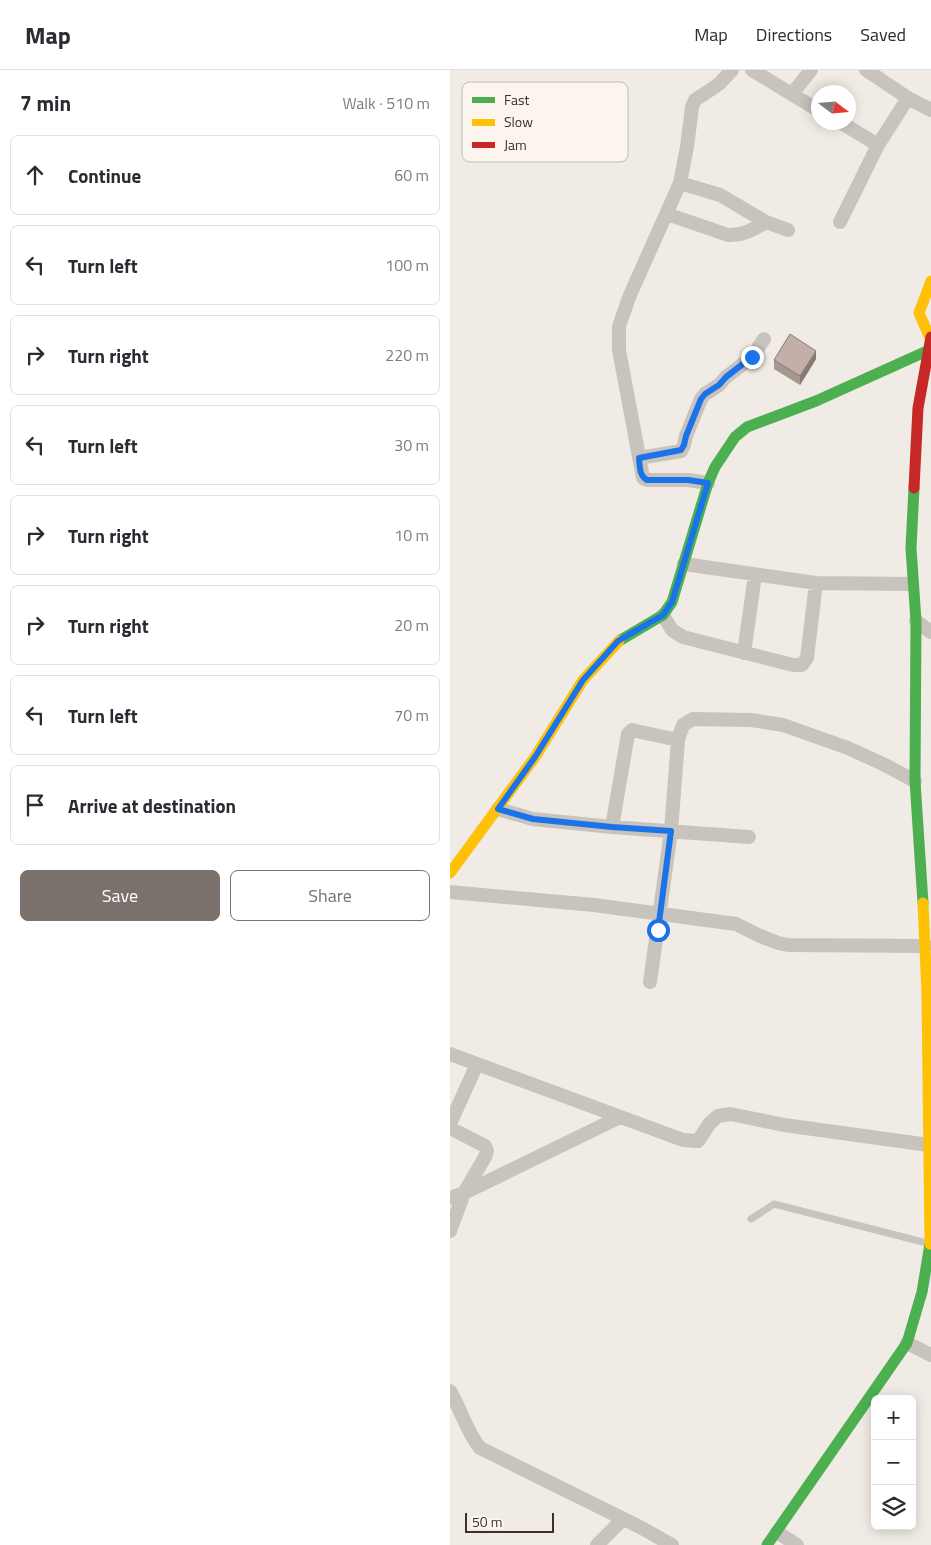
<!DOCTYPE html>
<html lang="en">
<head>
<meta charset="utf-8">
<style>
	body { margin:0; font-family:"Titillium Web",sans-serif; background:#f2f2f3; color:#2b2b33 }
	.controls { position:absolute; right:15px; bottom:15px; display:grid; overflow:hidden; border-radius:8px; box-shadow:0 2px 12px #0003 }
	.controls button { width:45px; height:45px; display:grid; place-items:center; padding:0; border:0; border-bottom:1px solid #e1e1e2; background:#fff; color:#2b2b33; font:25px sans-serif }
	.compass { position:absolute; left:361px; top:15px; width:45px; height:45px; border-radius:50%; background:#fff; box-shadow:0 2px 12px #0003; rotate:106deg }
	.scale { position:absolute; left:15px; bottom:12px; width:89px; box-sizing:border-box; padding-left:5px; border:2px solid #3b302b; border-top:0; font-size:14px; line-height:18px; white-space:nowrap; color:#3b302b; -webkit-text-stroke:4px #fbf5ee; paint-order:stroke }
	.stop { position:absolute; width:15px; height:15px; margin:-11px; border:4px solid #1a73e8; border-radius:50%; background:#fff }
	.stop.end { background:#1a73e8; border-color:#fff; box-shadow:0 1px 5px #0008 }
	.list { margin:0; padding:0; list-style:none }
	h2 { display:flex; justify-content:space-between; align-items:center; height:65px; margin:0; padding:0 20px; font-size:21px }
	h2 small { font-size:16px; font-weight:400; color:#7c7c81 }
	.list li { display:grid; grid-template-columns:32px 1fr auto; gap:15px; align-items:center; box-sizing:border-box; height:80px; margin:0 10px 10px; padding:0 10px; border:1px solid #e1e1e2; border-radius:8px }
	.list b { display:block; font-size:19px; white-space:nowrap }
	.list em { font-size:16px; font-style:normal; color:#7c7c81 }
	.actions { display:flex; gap:10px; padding:15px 20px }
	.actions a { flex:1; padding:11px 0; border:1px solid #7a716c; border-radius:8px; text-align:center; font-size:18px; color:#7a716c }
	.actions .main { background:#7a716c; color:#fff }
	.icon { flex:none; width:28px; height:28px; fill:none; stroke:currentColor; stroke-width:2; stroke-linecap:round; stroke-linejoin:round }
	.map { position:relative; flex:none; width:481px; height:1475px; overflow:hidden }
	header { display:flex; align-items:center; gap:30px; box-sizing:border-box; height:70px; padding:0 25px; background:#fff; border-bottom:1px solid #e1e1e2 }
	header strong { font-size:24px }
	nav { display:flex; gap:28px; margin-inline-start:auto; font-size:18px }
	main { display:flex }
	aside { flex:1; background:#fff }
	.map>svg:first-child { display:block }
</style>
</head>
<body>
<header>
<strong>Map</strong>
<nav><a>Map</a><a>Directions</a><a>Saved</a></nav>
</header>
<main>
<aside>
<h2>7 min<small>Walk · 510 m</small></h2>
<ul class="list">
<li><svg class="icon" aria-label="ahead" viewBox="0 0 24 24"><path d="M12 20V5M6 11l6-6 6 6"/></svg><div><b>Continue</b></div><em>60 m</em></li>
<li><svg class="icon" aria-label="left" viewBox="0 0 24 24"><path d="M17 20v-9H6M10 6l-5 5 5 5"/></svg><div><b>Turn left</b></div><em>100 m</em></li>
<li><svg class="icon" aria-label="right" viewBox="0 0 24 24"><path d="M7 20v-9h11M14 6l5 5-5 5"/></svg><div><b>Turn right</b></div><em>220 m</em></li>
<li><svg class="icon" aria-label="left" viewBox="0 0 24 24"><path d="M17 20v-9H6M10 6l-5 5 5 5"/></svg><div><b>Turn left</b></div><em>30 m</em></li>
<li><svg class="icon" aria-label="right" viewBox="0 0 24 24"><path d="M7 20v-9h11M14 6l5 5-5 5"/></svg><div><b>Turn right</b></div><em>10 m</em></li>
<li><svg class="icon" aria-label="right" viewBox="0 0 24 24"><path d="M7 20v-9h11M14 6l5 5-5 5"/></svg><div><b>Turn right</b></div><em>20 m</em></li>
<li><svg class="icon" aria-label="left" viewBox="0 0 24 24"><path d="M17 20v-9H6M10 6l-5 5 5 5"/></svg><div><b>Turn left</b></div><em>70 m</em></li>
<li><svg class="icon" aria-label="arrive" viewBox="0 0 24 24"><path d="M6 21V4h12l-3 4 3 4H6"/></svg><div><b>Arrive at destination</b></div></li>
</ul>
<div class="actions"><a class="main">Save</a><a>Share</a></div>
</aside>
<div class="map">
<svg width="481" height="1475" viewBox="0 0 481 1475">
	<rect width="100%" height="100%" fill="#f0ebe5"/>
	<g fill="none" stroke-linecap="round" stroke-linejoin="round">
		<path stroke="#c9c3be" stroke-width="7" d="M301,1149L324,1134L477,1173"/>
		<path stroke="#c9c3be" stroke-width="14" d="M302,0L368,40
			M416,0L458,28L481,40
			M342,24L361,0
			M390,52L428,75
			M230,113L270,125L316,152L338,160
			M217,144L278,165C293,166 304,159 316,152
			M390,152L428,75L458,28
			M189,388L231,381L234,375L236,366L251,329L255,324L269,315L276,307L302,287L314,269
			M258,413L238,410H197L193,408L169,280V256L180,225L230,113L237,77L242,37L245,30L269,14L282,0
			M234,494L366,513L462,514
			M213,545L222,560L233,567L343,595H352L357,588L366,513
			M466,551L481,562
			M294,583L305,505
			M48,739L83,749L162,757L299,767
			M162,757L178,664L182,660L186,661L228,670
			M0,822L144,835L286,854L308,865L328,873L338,875L476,876
			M200,912L221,761L228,670L233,655L243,649L301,650L333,655L398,678L433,694L465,711
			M0,984L233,1070L248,1071L260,1053L268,1046L280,1044L334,1055L479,1075
			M0,1054L27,994
			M0,1058L35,1076L37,1081L35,1087L14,1123L0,1161
			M0,1128L14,1123L170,1047
			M457,1273L481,1285
			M0,1321C11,1339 16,1361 30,1378L190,1457L222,1475
			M327,1462L347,1475
			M147,1475L173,1449"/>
		<path stroke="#4caf50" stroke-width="11" d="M464,418L461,478L466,551L465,711L473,833
			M169,571L213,545L222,532L258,413L265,397L285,367L297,357L366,331L477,281
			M317,1475L457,1273L472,1222L480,1174"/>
		<path stroke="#ffc107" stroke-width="11" d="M480,268L469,243L481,211
			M0,803L85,687L133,610L169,571
			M473,833L477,923L480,1174"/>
		<path stroke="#c62828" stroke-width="11" d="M464,418L468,338L481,267"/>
	</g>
	<path fill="#a89690" d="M366,289L350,315L324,299V290Z"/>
	<path fill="#887a75" d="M366,281V289L350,315V306Z"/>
	<path fill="#c3afa7" stroke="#887a75" d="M340,264L366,281L350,306L324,290Z"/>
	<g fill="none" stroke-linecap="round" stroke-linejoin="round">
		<path stroke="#1a73e8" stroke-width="6" d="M208,860L221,761L162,757L83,749L48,739L85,687L133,610L168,571L213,545L222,532L258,413L238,410H197C189,406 190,396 189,388L231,380L234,375L236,366L251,329L255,324L269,315L276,307L302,287"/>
	</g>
	<rect x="12" y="12" width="166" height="80" rx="8" fill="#fbf5ee" stroke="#c1bab4" stroke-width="1"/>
	<rect x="22" y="27" width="23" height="6" fill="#4caf50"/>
	<rect x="22" y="49" width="23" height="7" fill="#ffc107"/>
	<rect x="22" y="72" width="23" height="6" fill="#c62828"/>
	<g font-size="14" fill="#3b302b">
		<text x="54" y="35">Fast</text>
		<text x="54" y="57">Slow</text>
		<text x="54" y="80">Jam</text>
	</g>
</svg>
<div class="controls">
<button>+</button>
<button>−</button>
<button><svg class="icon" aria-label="layers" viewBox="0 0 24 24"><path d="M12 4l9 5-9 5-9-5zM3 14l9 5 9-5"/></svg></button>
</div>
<svg class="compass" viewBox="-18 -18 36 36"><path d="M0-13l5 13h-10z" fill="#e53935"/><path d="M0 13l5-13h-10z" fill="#7c7c81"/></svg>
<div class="scale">50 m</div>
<div class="stop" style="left:208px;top:860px"></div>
<div class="stop end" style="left:302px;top:287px"></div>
</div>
</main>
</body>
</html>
